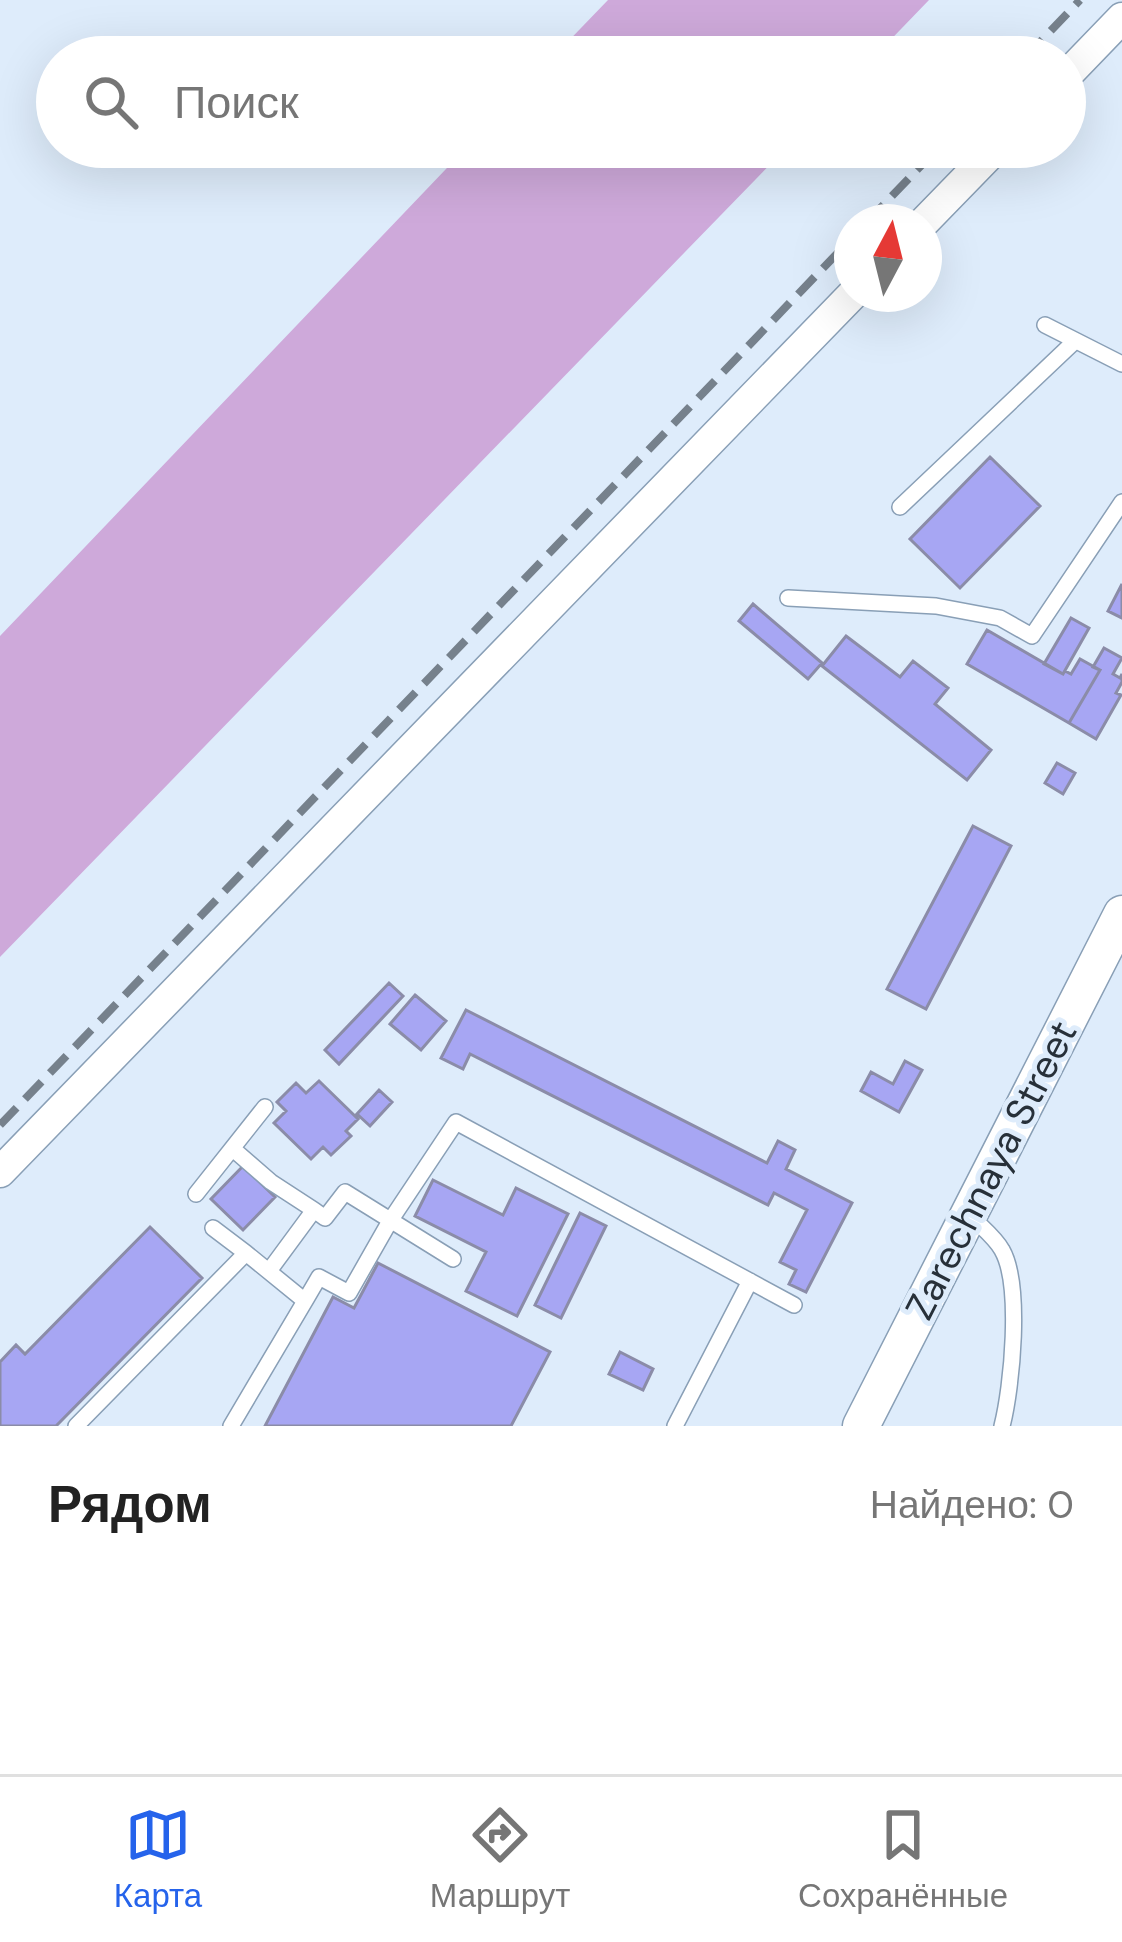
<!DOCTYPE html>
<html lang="ru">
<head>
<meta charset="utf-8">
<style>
	body { margin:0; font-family:"DM Sans",sans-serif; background:#f2f2f2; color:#222 }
	.compass { position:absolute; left:834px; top:204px; width:108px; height:108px; border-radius:50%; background:#fff; box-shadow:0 12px 48px #0002; rotate:7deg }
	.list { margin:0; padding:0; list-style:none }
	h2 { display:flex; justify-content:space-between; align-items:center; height:156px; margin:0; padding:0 48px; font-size:51px }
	h2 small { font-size:39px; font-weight:400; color:#767676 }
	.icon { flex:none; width:66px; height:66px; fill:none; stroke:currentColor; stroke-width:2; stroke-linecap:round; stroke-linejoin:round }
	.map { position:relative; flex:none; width:1122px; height:1426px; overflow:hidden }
	.search { position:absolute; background:#fff; box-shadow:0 12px 48px #0002; left:36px; right:36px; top:36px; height:132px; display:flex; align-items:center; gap:30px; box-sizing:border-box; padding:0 42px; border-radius:66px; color:#767676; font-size:45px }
	.sheet { height:348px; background:#fff }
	nav { display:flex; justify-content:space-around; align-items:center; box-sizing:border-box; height:168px; border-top:3px solid #e0e0e0; background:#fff; font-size:33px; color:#767676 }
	nav a { display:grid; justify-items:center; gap:6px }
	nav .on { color:#2563eb }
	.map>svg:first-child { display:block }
</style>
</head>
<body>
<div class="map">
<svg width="1122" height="1426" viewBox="0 0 1122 1426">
	<rect width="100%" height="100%" fill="#deecfb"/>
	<path fill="#cea9da" d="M608,0H929L874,57H553Z
		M467,147H787L0,957V636Z"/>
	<path fill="#a7a6f3" stroke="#8b8ca8" stroke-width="3" d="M990,457L1040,506L960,588L910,539Z
		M1122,584V618L1108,611Z
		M753,604L822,663L808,679L739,621Z
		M1071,618L1089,628L1063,674L1044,664Z
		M987,630L1063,674L1065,671L1071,674L1080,659L1100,670L1069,723L967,664Z
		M846,636L900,677L913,661L948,688L935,704L991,750L967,780L822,666Z
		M1104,648L1122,658L1113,674L1120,678L1122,674V682L1116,693L1121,695L1096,739L1069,723L1100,670L1093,667Z
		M1057,763L1075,773L1063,794L1045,783Z
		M973,826L1011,846L926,1009L887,989Z
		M389,983L403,996L339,1064L325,1050Z
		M415,995L446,1021L421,1050L390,1024Z
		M466,1010L767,1163L778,1141L795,1150L786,1169L852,1203L806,1292L789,1284L796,1270L780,1262L807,1210L774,1193L768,1205L470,1054L463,1069L441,1058Z
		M905,1061L922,1070L899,1112L861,1091L871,1072L893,1084Z
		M319,1081L358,1119L346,1131L351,1136L331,1155L323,1147L311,1159L274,1123L286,1111L277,1102L296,1083L306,1093Z
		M379,1090L392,1102L370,1126L357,1114Z
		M243,1166L275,1197L243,1230L211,1199Z
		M433,1180L503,1215L516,1188L568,1214L517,1316L466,1291L486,1252L415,1216Z
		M580,1213L606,1226L561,1318L535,1305Z
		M150,1227L202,1278L56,1426H0V1362L16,1345L25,1354Z
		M378,1263L550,1352L511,1426H265L333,1297L354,1308Z
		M620,1352L653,1369L643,1390L609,1374Z"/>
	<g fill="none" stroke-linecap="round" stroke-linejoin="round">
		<g stroke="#899fb6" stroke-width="18">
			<path id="service" d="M1045,325L1122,364
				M900,507L1075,341
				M788,598L936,606L1000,618L1032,636L1122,502
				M233,1149L271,1182L314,1210
				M196,1194L265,1107
				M970,1215C980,1226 995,1237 1002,1250C1022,1285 1012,1387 1002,1426
				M213,1228L246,1253
				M269,1271L314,1210L325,1218L345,1192L453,1259
				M305,1301L319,1277L349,1293L390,1221L456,1122L794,1305
				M76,1426L246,1253L305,1301L231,1426
				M675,1426L750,1281"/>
		</g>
		<g stroke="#899fb6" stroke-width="33">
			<path id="minor" d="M1065,77L1122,18
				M924,222L997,147
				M0,1172L853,294"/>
		</g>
		<g stroke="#899fb6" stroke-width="39">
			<path id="tertiary" d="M861,1426L1122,914"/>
		</g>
		<use href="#service" stroke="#fff" stroke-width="15"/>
		<use href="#minor" stroke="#fff" stroke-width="30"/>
		<use href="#tertiary" stroke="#fff" stroke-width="36"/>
		<path stroke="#76818c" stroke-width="8" stroke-dasharray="24 12" stroke-linecap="butt" d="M1026,57L1080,0
			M867,222L939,147
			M0,1125L852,238"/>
	</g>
	<g text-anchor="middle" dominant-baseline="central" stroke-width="10" stroke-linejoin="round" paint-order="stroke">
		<g font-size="39" fill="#273039" stroke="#deecfb">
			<text transform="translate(991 1170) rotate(-63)">Zarechnaya Street</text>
		</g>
	</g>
</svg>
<svg class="compass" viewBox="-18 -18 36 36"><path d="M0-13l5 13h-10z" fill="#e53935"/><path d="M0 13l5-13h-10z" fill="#767676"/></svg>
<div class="search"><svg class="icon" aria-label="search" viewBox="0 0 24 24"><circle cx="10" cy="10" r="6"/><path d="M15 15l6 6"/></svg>Поиск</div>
</div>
<section class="sheet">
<h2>Рядом<small>Найдено: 0</small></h2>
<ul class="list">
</ul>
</section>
<nav>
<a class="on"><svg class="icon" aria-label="map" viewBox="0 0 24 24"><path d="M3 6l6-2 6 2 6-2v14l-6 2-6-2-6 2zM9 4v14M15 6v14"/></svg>Карта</a>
<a><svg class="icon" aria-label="directions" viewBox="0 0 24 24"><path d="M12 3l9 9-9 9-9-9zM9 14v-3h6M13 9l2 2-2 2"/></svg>Маршрут</a>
<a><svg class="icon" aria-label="saved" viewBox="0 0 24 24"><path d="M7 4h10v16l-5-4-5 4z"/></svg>Сохранённые</a>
</nav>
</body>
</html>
